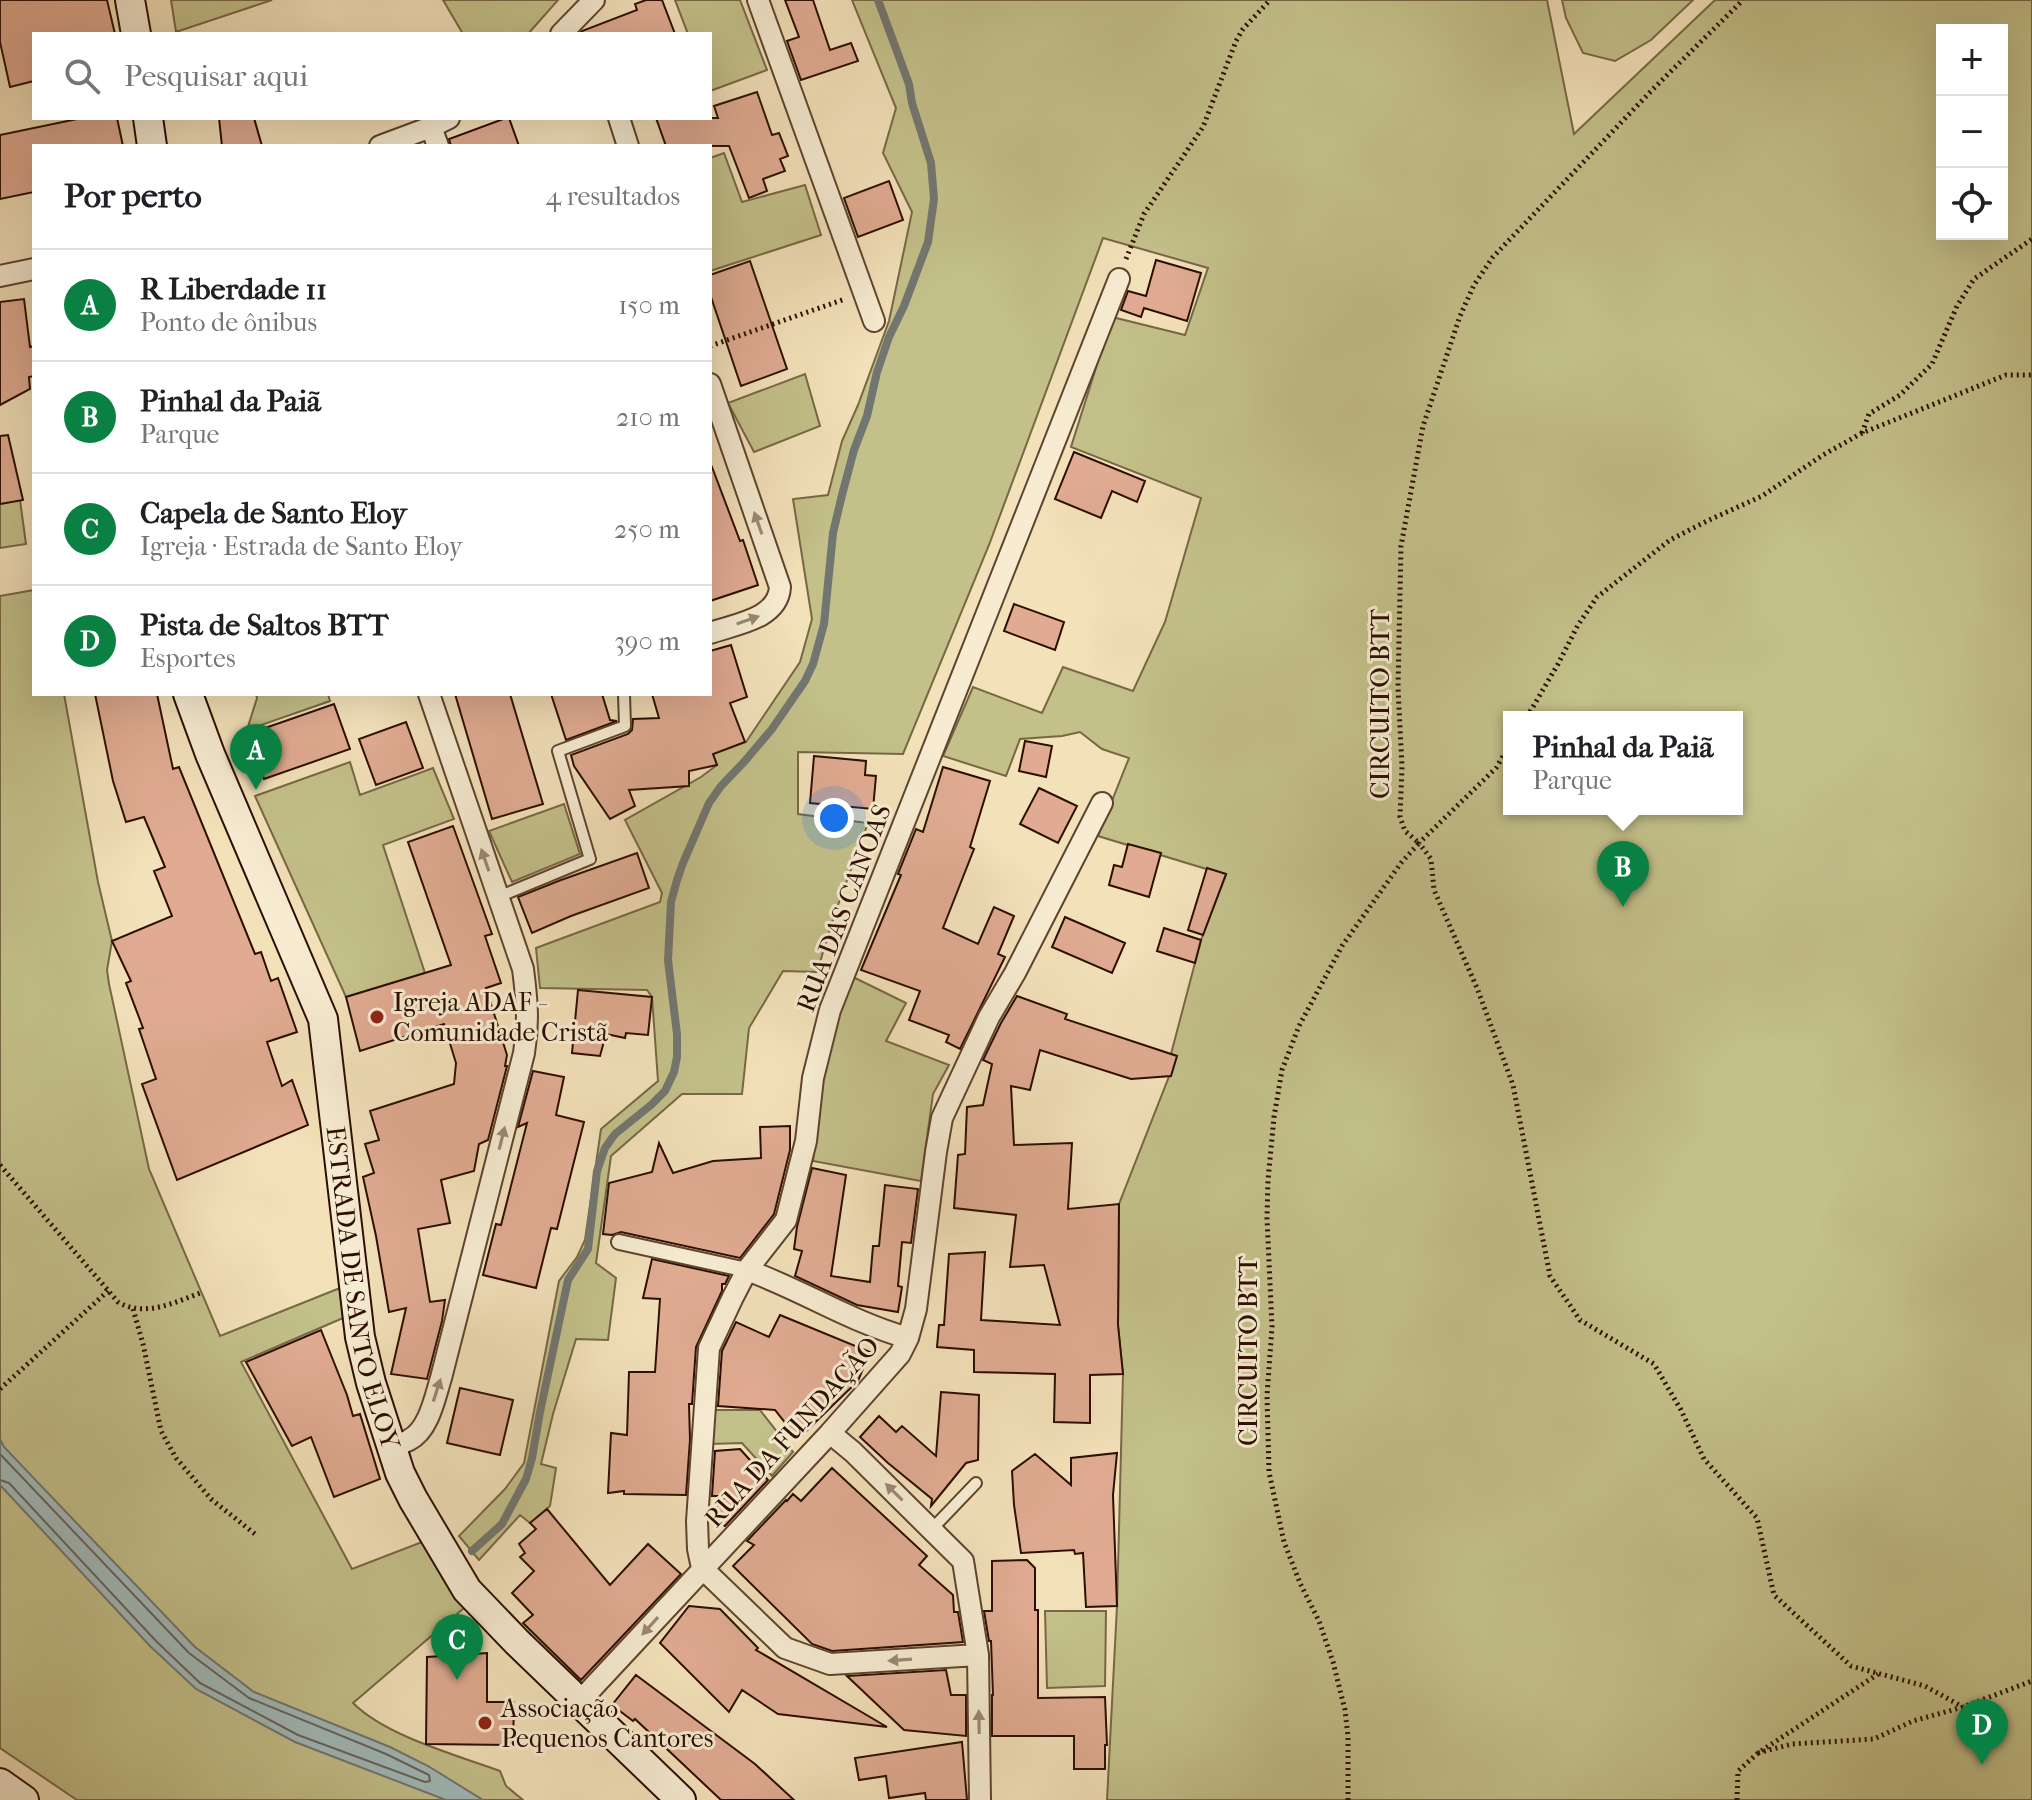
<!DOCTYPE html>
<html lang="pt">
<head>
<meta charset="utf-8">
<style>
	body { margin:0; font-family:"IM FELL French Canon",serif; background:#f6f6f6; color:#202124 }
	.controls { position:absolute; right:24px; top:24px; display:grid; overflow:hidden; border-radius:0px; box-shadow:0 8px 32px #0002 }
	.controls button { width:72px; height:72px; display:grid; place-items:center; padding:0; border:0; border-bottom:2px solid #e0e0e0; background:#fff; color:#202124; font:40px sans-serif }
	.you { position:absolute; left:834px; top:818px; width:28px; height:28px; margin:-20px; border:6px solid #fff; border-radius:50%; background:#1a73e8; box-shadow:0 0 0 12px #1a73e833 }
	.badge { display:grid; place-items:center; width:52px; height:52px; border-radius:50%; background:#0b8043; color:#fff; font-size:26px; font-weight:700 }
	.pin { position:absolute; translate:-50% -66px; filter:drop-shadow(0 2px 4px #0008) }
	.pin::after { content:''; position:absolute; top:42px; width:28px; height:24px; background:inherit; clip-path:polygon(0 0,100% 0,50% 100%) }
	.popup { position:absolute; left:1503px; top:711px; width:240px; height:104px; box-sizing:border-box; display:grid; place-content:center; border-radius:0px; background:#fff; filter:drop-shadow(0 2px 6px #0005); font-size:26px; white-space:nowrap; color:#757577 }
	.popup b { font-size:30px; color:#202124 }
	.popup::after { content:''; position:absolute; left:50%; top:100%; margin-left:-16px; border:16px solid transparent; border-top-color:#fff }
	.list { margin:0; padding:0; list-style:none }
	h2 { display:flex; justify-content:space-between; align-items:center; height:104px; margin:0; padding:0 32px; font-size:34px }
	h2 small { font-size:26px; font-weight:400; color:#757577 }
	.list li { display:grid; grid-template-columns:52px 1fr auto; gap:24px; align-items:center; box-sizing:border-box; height:112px; padding:0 32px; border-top:2px solid #e0e0e0 }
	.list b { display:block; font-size:30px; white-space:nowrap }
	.list p { margin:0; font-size:26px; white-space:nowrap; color:#757577 }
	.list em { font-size:26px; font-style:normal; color:#757577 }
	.icon { flex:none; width:44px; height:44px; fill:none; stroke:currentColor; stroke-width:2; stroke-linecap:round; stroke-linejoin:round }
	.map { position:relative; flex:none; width:2032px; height:1800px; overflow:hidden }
	.search { position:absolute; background:#fff; box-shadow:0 8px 32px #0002; left:32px; top:32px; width:680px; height:88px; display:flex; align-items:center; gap:20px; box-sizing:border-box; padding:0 28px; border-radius:0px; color:#757577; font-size:30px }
	.panel { position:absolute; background:#fff; box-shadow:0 8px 32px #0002; left:32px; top:144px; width:680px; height:552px; border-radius:0px }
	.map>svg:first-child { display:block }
</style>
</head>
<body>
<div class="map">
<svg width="2032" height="1800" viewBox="0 0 2032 1800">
	<rect width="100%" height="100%" fill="#f3e1ba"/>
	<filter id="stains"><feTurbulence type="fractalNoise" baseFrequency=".0025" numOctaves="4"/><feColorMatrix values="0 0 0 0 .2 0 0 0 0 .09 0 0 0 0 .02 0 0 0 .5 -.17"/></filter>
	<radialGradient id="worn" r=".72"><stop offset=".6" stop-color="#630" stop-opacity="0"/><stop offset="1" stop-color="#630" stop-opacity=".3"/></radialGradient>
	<path fill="#c3c08a" stroke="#786745" stroke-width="2" fill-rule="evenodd" d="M171,0H272L176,32Z
		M443,0H558L528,34H463Z
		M675,0H740L767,70L710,91V34H688Z
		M852,0H1547L1574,134L1715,0H2032V1800H1107L1117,1606L1123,1374L1118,1325L1119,1204L1177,1056L1171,1054L1201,940L1226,875L1098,836L1129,758L1102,749L1080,732L1062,736L1020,739L1006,776L943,756L973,687L1042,713L1063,667L1133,691L1165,622L1201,498L1071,447L1112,317L1185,335L1208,268L1103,238L989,545L903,754L798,752V814L868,823L834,916L817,972L783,971L749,1028L742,1094H682L611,1156L596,1263L616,1278L608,1340L576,1339L553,1414L541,1464L556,1468L550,1506L530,1523L520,1515L479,1560L459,1536L505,1489L524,1463L559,1281L577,1257L585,1240L601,1129L658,1081L652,997L647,990L540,988L536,948L660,902L662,893L625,820L701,777L717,765L713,754L746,742L800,662L812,619L793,499L828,495L842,441L858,405L889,321L912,212L883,153L896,108ZM1942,30H2002V234H1942ZM1509,717H1737V809H1509Z
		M1562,0H1693L1651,40L1615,61L1583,53L1566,18Z
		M724,153L742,202L805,185L821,235L710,271V158Z
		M805,374L820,426L754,452L728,403Z
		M20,500L26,544L0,548V504Z
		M34,590V694H64L98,882L112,941L107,970L109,984L149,1169L220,1336L340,1288L343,1318L241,1362L352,1569L422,1542L464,1608L353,1703C386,1736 456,1755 500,1771L506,1786L523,1800H77L0,1748V596Z
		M256,694H328L330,701L247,730L257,698Z
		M350,762L360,795L433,768L454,819L383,845L425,973L346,997L255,796Z
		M564,804L580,854L512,882L489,831Z
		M851,976L906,1003L886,1041L949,1065L933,1094L921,1181L813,1161L821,1084L830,1032Z
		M710,1410H760L793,1452L772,1476L742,1443L709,1444Z
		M1045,1611H1106L1105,1686L1047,1688Z"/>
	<path fill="#a1bbbb" stroke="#727670" stroke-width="2" d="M0,1439L4,1447L195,1647L254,1692L390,1747L428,1766L483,1800H446L295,1742L196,1689L150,1646L0,1485Z"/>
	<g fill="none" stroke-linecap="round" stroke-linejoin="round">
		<path stroke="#66645e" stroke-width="2" d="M0,1454L189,1653L249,1698L386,1754L429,1775L430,1781L425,1782L298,1735L200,1683L156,1641L9,1483L0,1480"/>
		<path stroke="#727670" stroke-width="8" d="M472,1551L502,1524L526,1479L532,1458L540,1412L568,1280L588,1249L597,1171L605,1148L615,1134L651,1105L665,1091L674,1072L677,1057V1034L668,960L671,902L677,880L683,863L709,803L721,786L744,762L772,729L805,681L813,664L824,624L833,533L842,495L854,450L867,416L877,372L889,337L904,306L928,242L934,199L931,163L912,103L909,84L878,0"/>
	</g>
	<path fill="#e0ab92" stroke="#2c0e00" stroke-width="2" d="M0,0H107L115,34H34V81L10,87L0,42Z
		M646,0H662L675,34H579L582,31L637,10L635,4Z
		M785,0H813L830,50L851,43L858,61L801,80L787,41L799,37Z
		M757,92L772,135L779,133L788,156L780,159L785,171L763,179L767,191L749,198L729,146H666L656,118H718L714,106Z
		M82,118H117L123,146H34V192L0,199V135Z
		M219,118H254L262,146H222Z
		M506,118H509L519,146H451L449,139Z
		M889,181L903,220L858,237L844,198Z
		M1156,260L1201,273L1187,321L1144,308L1141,317L1121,310L1128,291L1146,296Z
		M750,261L787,369L741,386L710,294V275Z
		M24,299L30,347L34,346V376L29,377L30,389L0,405V302Z
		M8,435L23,500L0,504V436Z
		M1074,452L1145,481L1137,502L1112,491L1101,518L1055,499Z
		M712,467L740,541L743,540L758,585L710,601V468Z
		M1014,604L1064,622L1055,650L1004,631Z
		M731,645L747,697L730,703L745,742L713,754L717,765L689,771V786L629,790L635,806L610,819L574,766L571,755L628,734L632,730L633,719L659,718L652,694H710V651Z
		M95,694H157L173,769L179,767L255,954L261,952L271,981L278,978L297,1032L267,1042L282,1086L292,1080L308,1125L177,1180L142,1084L156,1079L139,1029L143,1028L126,983L131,981L112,941L172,916L154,871L165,867L144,817L126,822L113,781Z
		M455,694H510L543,804L492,819Z
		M551,694H602L610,720L617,721L566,740Z
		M334,704L350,749L264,779L248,734Z
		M406,722L423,768L376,785L359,739Z
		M1025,741L1052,746L1046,777L1019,771Z
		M814,756L866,761L865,775L876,776L873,809L810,803Z
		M943,767L990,781L970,847L974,849L943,928L978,944L994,907L1014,916L998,954L1005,957L960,1049L946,1042L949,1035L909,1020L920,991L861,970L901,875L898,874L916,829L923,832Z
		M1039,788L1077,806L1058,843L1020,824Z
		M453,826L492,934L485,936L501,983L486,988L507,1055L505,1066H507L488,1140L479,1144L474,1171L441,1180L450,1223L418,1229L430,1302L445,1300L442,1321L427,1379L391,1374L406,1308L389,1312L376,1236L363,1177L374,1173L365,1144L379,1140L370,1111L454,1084L456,1063L444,1024L360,1051L346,997L451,965L408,842Z
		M1128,844L1161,853L1149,897L1109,885L1114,865L1122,867Z
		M637,853L649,888L571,916L532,933L518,897L561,880Z
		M1207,868L1226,874L1203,935L1188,930Z
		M1065,917L1125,943L1112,973L1052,947Z
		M1164,928L1201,940L1195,963L1157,951Z
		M578,990L652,997L648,1035L626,1033L625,1038L606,1034L600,1056L572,1053Z
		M1017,996L1067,1014L1065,1019L1177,1056L1171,1076L1131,1079L1040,1050L1030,1090L1011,1086L1014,1145L1072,1143L1068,1209L1119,1204L1118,1325L1123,1374L1090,1375V1423L1054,1422L1055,1374L974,1372V1350L937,1347L939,1325H944L949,1254L985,1252L981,1320L1060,1325L1044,1265L1010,1267L1016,1215L954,1208L958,1155L965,1154L967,1107L983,1105L992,1064L983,1060L1001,1023Z
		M533,1071L564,1077L556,1115L584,1122L557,1229L551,1228L536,1288L483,1275L496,1224L501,1225L527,1123L518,1127Z
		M790,1126V1150L774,1214L740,1258L621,1232L612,1235L603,1234L609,1183L652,1172L659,1143L673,1173L713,1161L761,1158L760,1127Z
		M812,1168L846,1175L831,1276L870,1282L873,1246H879L885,1185L918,1189L911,1243L902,1242L898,1286L902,1287L898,1312L857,1305L795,1276L802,1251L794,1249L797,1227Z
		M652,1259L729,1276L725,1284H722V1291L696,1347L692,1404H689L690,1440L686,1495L624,1494V1491L608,1493L611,1433L627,1435L629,1372H655L660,1299L643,1298Z
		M780,1315L870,1352L858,1381L798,1439L775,1410L718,1406L722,1351L736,1322L769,1337Z
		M321,1330L347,1395L353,1416L360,1414L380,1479L334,1497L311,1437L292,1446L246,1362Z
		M460,1388L513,1400L500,1455L447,1443Z
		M941,1392L979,1395L978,1460L966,1463L931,1506L932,1499L888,1463L860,1437L879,1416L896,1432L902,1426L936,1456Z
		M740,1449L768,1480L725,1526L710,1517L725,1496H712L715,1451Z
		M1117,1453L1113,1495L1117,1606L1086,1607L1083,1553L1075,1554L1074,1550L1021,1553L1014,1505L1012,1471L1035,1454L1071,1485V1458Z
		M832,1468L927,1556L919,1565L953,1595L954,1612H958L963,1642L832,1651L812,1644L733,1566L754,1545L747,1541L786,1500L787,1501L793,1494L801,1501Z
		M547,1509L610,1585L648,1544L681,1574L581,1680L523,1623L533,1615L512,1593L534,1571L520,1557L525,1553L519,1544L536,1529L530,1523Z
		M1027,1560L1035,1568V1610H1038V1698L1105,1697L1107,1745H1105V1769H1074V1736H992V1695H993L991,1641H989L984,1611H992V1561Z
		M689,1606L720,1609L758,1648L756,1650L887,1727L778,1714L742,1690L729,1712L660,1643Z
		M487,1653V1702H514L513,1745L426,1744L427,1657Z
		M946,1670L951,1695H966V1736L904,1730L847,1676Z
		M636,1675L755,1764L794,1800H721L635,1719L633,1721L612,1705Z
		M962,1742L967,1800H926L925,1793L889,1798L886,1776L859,1780L855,1758Z"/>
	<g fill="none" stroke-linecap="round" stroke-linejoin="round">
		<g stroke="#5e432e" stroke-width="14">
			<path id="service" d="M498,897L590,859L558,751L625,726L624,694
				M932,1529L976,1483"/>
		</g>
		<g stroke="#5e432e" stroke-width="18">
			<path id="pedestrian" d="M619,1242L747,1270"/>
		</g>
		<g stroke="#5e432e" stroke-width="24">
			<path id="minor" d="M758,0L874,321
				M561,34L594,0
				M619,118L628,146
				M431,127L438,146
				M380,146L431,127L449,118
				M0,276L34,269
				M710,384L780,587C778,619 736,624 710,633
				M747,1270C802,1290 851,1322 908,1338
				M830,1433L853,1452L963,1561L978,1655L980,1800
				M391,1446C397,1444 404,1443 409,1440C429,1430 435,1397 441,1378L524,1053C529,1023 527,1000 523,969L429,694
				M702,1568L698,1549L697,1521L709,1348L733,1297L747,1270L786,1220L806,1141L813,1078L830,1010L1119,279
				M702,1568L785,1648L830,1664L978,1655
				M580,1701L830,1433L900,1354L908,1338L916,1309L936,1152L942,1118L989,1017L1015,973L1102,803"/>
		</g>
		<g stroke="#2c0e00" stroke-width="32">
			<g id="secondary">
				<path d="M130,0L136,34"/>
				<path d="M148,118L152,146"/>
				<path id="s1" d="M188,694L210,754L323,1019L360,1337L371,1383L400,1473L413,1499L467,1590L517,1642L681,1800"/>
				<path d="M0,1783L24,1800"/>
			</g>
		</g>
		<path stroke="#2c0e00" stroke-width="5" stroke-dasharray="2 4" stroke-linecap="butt" d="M1126,259L1144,214L1203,127L1236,41L1243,29L1270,0
			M710,346L845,299
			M1862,433L1869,414L1900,395L1932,364L1957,306L1974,279L2032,239
			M1527,717L1558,664L1578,625L1597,597L1670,540L1707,521L1762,496L1823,455L1862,433L2006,375H2032
			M1509,746L1496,768L1419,843L1431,859L1434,890L1477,988L1513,1085L1550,1276L1580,1320L1654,1364L1681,1410L1704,1459L1757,1518L1774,1595L1851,1666L1925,1686L1963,1707
			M0,1165L118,1302C145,1318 175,1302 203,1292
			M133,1309L143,1344L161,1431L176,1458L211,1499L255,1534
			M0,1389L108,1291
			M1758,1753L1792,1744L1874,1739L1913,1721L1963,1707L2032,1681
			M1348,1800V1737L1345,1710L1333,1662L1319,1621L1300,1583L1284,1542L1269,1472L1267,1396L1272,1327L1267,1218L1268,1180L1274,1117L1282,1070L1299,1026L1342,946L1401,863L1419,843L1405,831L1400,817L1402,767L1398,688L1401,546L1423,426L1460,316L1474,285L1493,257L1653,89L1743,0
			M1737,1800L1738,1771L1758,1753L1878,1674"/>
		<use href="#service" stroke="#f7ecd2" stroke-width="10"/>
		<use href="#pedestrian" stroke="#f7ecd2" stroke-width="14"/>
		<use href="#minor" stroke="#f7ecd2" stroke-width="20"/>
		<use href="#secondary" stroke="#f7ecd2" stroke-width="28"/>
	</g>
	<defs><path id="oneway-solid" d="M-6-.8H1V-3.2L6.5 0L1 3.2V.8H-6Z" transform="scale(2)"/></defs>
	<g fill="#9c8874">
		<use href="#oneway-solid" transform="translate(758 523) rotate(-109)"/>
		<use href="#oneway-solid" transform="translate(748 620) rotate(-19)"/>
		<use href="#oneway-solid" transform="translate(485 860) rotate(-109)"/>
		<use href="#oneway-solid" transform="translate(502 1138) rotate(-76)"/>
		<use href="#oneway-solid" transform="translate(437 1390) rotate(-72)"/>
		<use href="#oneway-solid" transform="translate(894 1492) rotate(-135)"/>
		<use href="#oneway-solid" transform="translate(650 1626) rotate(132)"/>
		<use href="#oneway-solid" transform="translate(900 1660) rotate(176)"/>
		<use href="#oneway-solid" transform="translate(979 1722) rotate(-91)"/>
	</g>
	<g fill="#8f2418" stroke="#f7ecd2" stroke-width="3">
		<circle cx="377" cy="1017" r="8"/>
		<circle cx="485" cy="1723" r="8"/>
	</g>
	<g text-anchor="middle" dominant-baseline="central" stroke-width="6" stroke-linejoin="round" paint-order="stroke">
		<g font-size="26" fill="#2c0e00" stroke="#f7ecd2">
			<text transform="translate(1380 704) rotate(-90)">CIRCUITO BTT</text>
			<text transform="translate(844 908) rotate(-69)">RUA DAS CANOAS</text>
			<text stroke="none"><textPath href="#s1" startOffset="624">ESTRADA DE SANTO ELOY</textPath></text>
			<text transform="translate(1248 1351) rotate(-90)">CIRCUITO BTT</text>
			<text transform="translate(792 1432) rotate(-48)">RUA DA FUNDAÇÃO</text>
		</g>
		<g font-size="26" fill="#2c0e00" stroke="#f7ecd2" text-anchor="start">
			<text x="393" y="1002">Igreja ADAF -<tspan x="393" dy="30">Comunidade Cristã</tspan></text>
			<text x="501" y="1708">Associação<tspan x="501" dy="30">Pequenos Cantores</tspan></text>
		</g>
	</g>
	<rect width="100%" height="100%" filter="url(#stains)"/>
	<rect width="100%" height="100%" fill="url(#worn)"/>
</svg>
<div class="controls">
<button>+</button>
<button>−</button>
<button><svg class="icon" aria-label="locate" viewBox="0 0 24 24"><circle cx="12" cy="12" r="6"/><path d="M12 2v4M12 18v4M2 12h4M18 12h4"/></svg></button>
</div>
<div class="you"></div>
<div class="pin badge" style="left:256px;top:790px">A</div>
<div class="pin badge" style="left:1623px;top:907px">B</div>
<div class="popup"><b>Pinhal da Paiã</b>Parque</div>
<div class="pin badge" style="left:457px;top:1680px">C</div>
<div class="pin badge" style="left:1982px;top:1765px">D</div>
<div class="search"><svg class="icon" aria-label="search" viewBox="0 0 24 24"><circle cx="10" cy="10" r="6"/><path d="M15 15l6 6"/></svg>Pesquisar aqui</div>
<section class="panel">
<h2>Por perto<small>4 resultados</small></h2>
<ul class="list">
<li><span class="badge">A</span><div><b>R Liberdade 11</b><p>Ponto de ônibus</p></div><em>150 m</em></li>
<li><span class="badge">B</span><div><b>Pinhal da Paiã</b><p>Parque</p></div><em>210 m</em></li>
<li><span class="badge">C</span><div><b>Capela de Santo Eloy</b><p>Igreja · Estrada de Santo Eloy</p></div><em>250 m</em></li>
<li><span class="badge">D</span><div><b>Pista de Saltos BTT</b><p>Esportes</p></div><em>390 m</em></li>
</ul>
</section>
</div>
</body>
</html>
